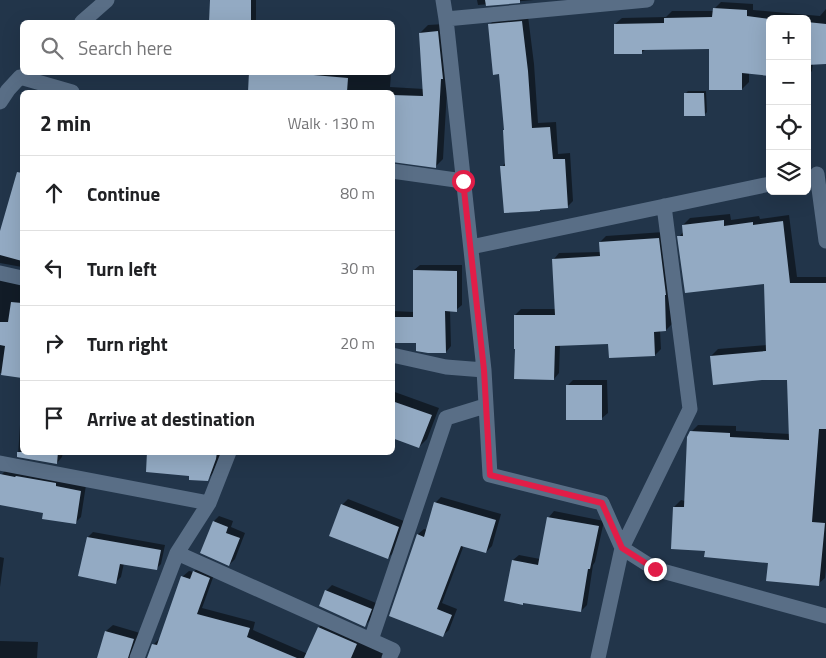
<!DOCTYPE html>
<html lang="en">
<head>
<meta charset="utf-8">
<style>
	body { margin:0; font-family:"Titillium Web",sans-serif; background:#f2f2f2; color:#202124 }
	.controls { position:absolute; right:15px; top:15px; display:grid; overflow:hidden; border-radius:8px; box-shadow:0 5px 20px #0002 }
	.controls button { width:45px; height:45px; display:grid; place-items:center; padding:0; border:0; border-bottom:1px solid #e0e0e0; background:#fff; color:#202124; font:25px sans-serif }
	.stop { position:absolute; width:15px; height:15px; margin:-11px; border:4px solid #e11d48; border-radius:50%; background:#fff }
	.stop.end { background:#e11d48; border-color:#fff; box-shadow:0 1px 5px #0008 }
	.list { margin:0; padding:0; list-style:none }
	h2 { display:flex; justify-content:space-between; align-items:center; height:65px; margin:0; padding:0 20px; font-size:21px }
	h2 small { font-size:16px; font-weight:400; color:#757577 }
	.list li { display:grid; grid-template-columns:32px 1fr auto; gap:15px; align-items:center; box-sizing:border-box; height:75px; padding:0 20px; border-top:1px solid #e0e0e0 }
	.list b { display:block; font-size:19px; white-space:nowrap }
	.list em { font-size:16px; font-style:normal; color:#757577 }
	.icon { flex:none; width:28px; height:28px; fill:none; stroke:currentColor; stroke-width:2; stroke-linecap:round; stroke-linejoin:round }
	.map { position:relative; flex:none; width:826px; height:658px; overflow:hidden }
	.search { position:absolute; background:#fff; box-shadow:0 5px 20px #0002; left:20px; top:20px; width:375px; height:55px; display:flex; align-items:center; gap:12px; box-sizing:border-box; padding:0 18px; border-radius:8px; color:#757577; font-size:19px }
	.panel { position:absolute; background:#fff; box-shadow:0 5px 20px #0002; left:20px; top:90px; width:375px; height:365px; border-radius:8px }
	.map>svg:first-child { display:block }
</style>
</head>
<body>
<div class="map">
<svg width="826" height="658" viewBox="0 0 826 658">
	<rect width="100%" height="100%" fill="#22354a"/>
	<path fill="#0007" d="M211,0H256V22H209Z
		M477,0H534L478,5Z
		M721,2L753,4V10L820,16L826,9V63H813L812,71L807,76V19H770V74L749,73V82L742,89L711,48L646,49L641,53L615,24L622,18L666,17L672,11H714V9Z
		M528,16L534,64L538,123L556,122L558,154L570,153L573,201L567,207L502,167L506,162L504,130L505,129L500,73L489,25L495,19Z
		M445,24L448,73L443,159L436,166L392,161V92H249L251,72H373L391,74L390,87L424,89L420,33L428,25Z
		M688,91H706L707,112L704,115L685,94Z
		M22,168V267L0,263V235L11,199Z
		M730,214L731,220L759,216L760,219L789,215L797,277H826V567L825,578L818,584L769,561L706,549L674,507L681,500L685,501L691,432L698,425L736,426V431L790,434L789,379L711,356L718,349L767,345L765,282L679,237L684,231L683,225L690,218Z
		M664,232L670,289L672,324L666,330H660L661,349L655,355L609,343L560,344L559,373L554,379L515,315L521,309H556L554,259L559,253L601,252L600,242L606,236Z
		M420,265H462V305L456,310H450L451,346L446,352L417,342L392,341V311L414,312V270Z
		M0,274L22,281V377L0,373Z
		M573,380H607L608,413L602,418L567,386Z
		M392,391L439,408L427,439L419,447L392,437Z
		M22,422V452H63L62,457L57,463L18,456L20,425Z
		M149,452H222L213,473L207,480L190,475Z
		M7,469L86,485L81,517L75,523L44,512L0,504L1,475Z
		M441,497L501,514L492,546L486,552L464,545L442,603L457,609L449,630L443,635L418,534L424,529L427,530L436,502Z
		M348,499L404,521L394,552L388,558L342,505Z
		M554,511L604,521L595,562L593,565L587,605L581,611L513,560L519,555L540,559L549,517Z
		M219,516L233,521L231,527L245,533L235,559L229,565L214,521Z
		M93,532L165,545L161,564L157,568L124,563L121,577L116,582L88,537Z
		M0,557L4,558L0,587Z
		M200,565L215,572L202,608L255,622L253,630L308,654L319,627L326,621L386,649L389,658H148L153,645L160,638L182,577L189,571L194,572Z
		M332,585L376,603L370,620L364,626L326,591Z
		M113,625L140,633L136,658H99L106,631Z
		M0,641L38,642L37,658H0Z"/>
	<path fill="#93aac3" d="M210,0H251V22H209Z
		M485,0H520V3L486,6Z
		M713,8L747,10V16L770,19V76L742,73V90H709V49L642,50V54H614V24L664,23V18L712,17Z
		M522,21L528,71L532,128L550,127L553,159H565L568,208L540,210V211L504,213L500,166H505L503,130H504L499,74L493,75L488,24Z
		M807,22L826,24V64L807,65Z
		M438,31L443,79H441L436,168L392,162V95L423,96L419,33Z
		M249,72H279L348,78L347,92H248Z
		M684,93H704L705,116H684Z
		M17,172L22,173V261L0,255V231Z
		M724,220V226L753,222V225L783,221L790,283H826V429H819L812,522L825,523L819,586L766,581L768,563L704,557L705,551L671,549L673,507H684L687,437L690,431L730,433V437L789,440L787,380H762L713,385L710,356L766,351L764,284L685,293L677,236H683L682,225Z
		M659,238L666,295H665L666,331L654,332L655,356L609,358L608,344L555,346L554,380L514,379L515,349H514V315H555L552,259L600,256L599,242Z
		M413,270L457,271V312L445,311L446,353H428L416,351V343H392V317H413Z
		M11,302L22,303V378L1,375L5,346L0,345V322H8Z
		M566,385H602V420H566Z
		M392,401L432,415L419,448L392,438Z
		M17,452H58L57,464L17,457Z
		M147,452H217L216,459L208,481L189,480V476L146,472Z
		M0,474L15,477L16,476L56,483V486L81,491L76,524L42,519L43,513L0,505Z
		M434,502L496,520L486,553L461,546L437,609L452,615L443,637L389,616L417,534L424,537Z
		M341,504L399,527L388,559L329,536Z
		M547,517L599,526L590,569H588L581,612L523,603V605L504,601L512,560L538,565Z
		M213,521L228,527L226,533L240,538L229,566L200,553Z
		M87,537L161,550L157,570L120,564L116,584L78,576Z
		M193,571L210,578L197,614L250,628L247,637L297,658H147L152,644L157,645L181,576L190,579Z
		M325,590L372,609L365,627L319,606Z
		M318,627L357,644L351,658H304Z
		M105,631L134,639L128,658H97Z"/>
	<g fill="none" stroke-linecap="round" stroke-linejoin="round">
		<path stroke="#596e86" stroke-width="15" d="M443,0L446,19L484,370L490,475L602,503L622,548L598,658
			M446,19L647,0
			M82,22L107,0
			M0,102L8,90L20,77L72,92
			M392,171L463,181
			M817,174L826,241
			M664,206L690,409L622,548L655,569L826,616
			M471,247L770,184
			M0,273L22,278
			M392,355L446,367L484,370
			M0,463L209,503
			M177,553L393,650L389,658
			M371,640L446,418L485,406
			M137,658L177,553L209,503L229,452"/>
	</g>
	<g fill="none" stroke-linecap="round" stroke-linejoin="round">
		<path stroke="#e11d48" stroke-width="6" d="M463,181L484,370L490,475L602,503L622,548L655,569"/>
	</g>
</svg>
<div class="controls">
<button>+</button>
<button>−</button>
<button><svg class="icon" aria-label="locate" viewBox="0 0 24 24"><circle cx="12" cy="12" r="6"/><path d="M12 2v4M12 18v4M2 12h4M18 12h4"/></svg></button>
<button><svg class="icon" aria-label="layers" viewBox="0 0 24 24"><path d="M12 4l9 5-9 5-9-5zM3 14l9 5 9-5"/></svg></button>
</div>
<div class="stop" style="left:463px;top:181px"></div>
<div class="stop end" style="left:655px;top:569px"></div>
<div class="search"><svg class="icon" aria-label="search" viewBox="0 0 24 24"><circle cx="10" cy="10" r="6"/><path d="M15 15l6 6"/></svg>Search here</div>
<section class="panel">
<h2>2 min<small>Walk · 130 m</small></h2>
<ul class="list">
<li><svg class="icon" aria-label="ahead" viewBox="0 0 24 24"><path d="M12 20V5M6 11l6-6 6 6"/></svg><div><b>Continue</b></div><em>80 m</em></li>
<li><svg class="icon" aria-label="left" viewBox="0 0 24 24"><path d="M17 20v-9H6M10 6l-5 5 5 5"/></svg><div><b>Turn left</b></div><em>30 m</em></li>
<li><svg class="icon" aria-label="right" viewBox="0 0 24 24"><path d="M7 20v-9h11M14 6l5 5-5 5"/></svg><div><b>Turn right</b></div><em>20 m</em></li>
<li><svg class="icon" aria-label="arrive" viewBox="0 0 24 24"><path d="M6 21V4h12l-3 4 3 4H6"/></svg><div><b>Arrive at destination</b></div></li>
</ul>
</section>
</div>
</body>
</html>
